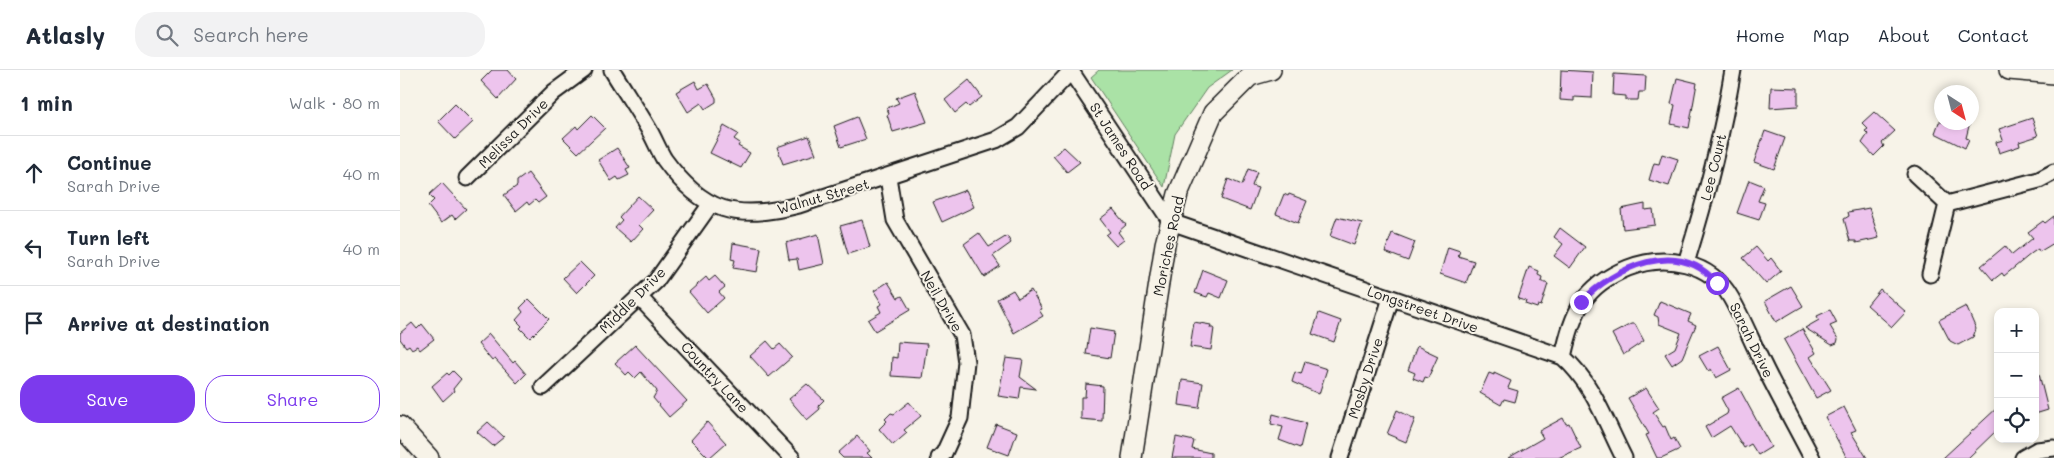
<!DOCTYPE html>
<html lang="en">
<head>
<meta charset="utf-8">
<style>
	body { margin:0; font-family:Mali,sans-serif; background:#f2f2f3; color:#1f2937 }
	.controls { position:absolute; right:15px; bottom:15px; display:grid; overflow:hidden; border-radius:10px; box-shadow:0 2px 8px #0003 }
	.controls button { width:45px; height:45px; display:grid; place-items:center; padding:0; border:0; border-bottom:1px solid #e0e1e3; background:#fff; color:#1f2937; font:25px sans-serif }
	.compass { position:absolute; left:1534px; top:15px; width:45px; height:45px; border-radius:50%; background:#fff; box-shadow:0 2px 8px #0003; rotate:144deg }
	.stop { position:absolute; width:15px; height:15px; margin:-11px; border:4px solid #7c3aed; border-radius:50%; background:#fff }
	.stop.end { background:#7c3aed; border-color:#fff; box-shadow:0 1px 5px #0008 }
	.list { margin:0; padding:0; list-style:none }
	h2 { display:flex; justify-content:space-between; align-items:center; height:65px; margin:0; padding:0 20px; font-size:21px }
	h2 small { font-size:16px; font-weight:400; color:#747a83 }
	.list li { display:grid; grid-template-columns:32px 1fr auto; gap:15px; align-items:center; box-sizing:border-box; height:75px; padding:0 20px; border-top:1px solid #e0e1e3 }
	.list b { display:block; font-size:19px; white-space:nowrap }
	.list p { margin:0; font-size:16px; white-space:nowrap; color:#747a83 }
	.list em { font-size:16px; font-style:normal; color:#747a83 }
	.actions { display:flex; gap:10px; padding:15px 20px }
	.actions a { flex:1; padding:11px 0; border:1px solid #7c3aed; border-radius:20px; text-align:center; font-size:18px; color:#7c3aed }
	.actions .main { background:#7c3aed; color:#fff }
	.icon { flex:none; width:28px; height:28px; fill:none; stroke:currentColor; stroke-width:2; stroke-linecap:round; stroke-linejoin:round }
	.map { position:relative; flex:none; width:1654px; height:388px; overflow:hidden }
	header { display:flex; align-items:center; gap:30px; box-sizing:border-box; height:70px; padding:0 25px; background:#fff; border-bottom:1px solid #e0e1e3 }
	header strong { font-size:24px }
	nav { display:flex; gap:28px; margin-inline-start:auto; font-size:18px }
	.search { width:350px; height:45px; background:#f2f2f3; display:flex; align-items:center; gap:12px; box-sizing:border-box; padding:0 18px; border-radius:20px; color:#747a83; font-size:19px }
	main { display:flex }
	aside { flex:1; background:#fff }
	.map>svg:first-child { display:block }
</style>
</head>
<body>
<header>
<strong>Atlasly</strong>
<div class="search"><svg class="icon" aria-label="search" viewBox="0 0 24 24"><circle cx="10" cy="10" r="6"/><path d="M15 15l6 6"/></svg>Search here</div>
<nav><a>Home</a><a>Map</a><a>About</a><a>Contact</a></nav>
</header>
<main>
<aside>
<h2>1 min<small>Walk · 80 m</small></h2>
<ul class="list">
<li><svg class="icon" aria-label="ahead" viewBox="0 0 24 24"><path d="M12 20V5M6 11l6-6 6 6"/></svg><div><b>Continue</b><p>Sarah Drive</p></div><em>40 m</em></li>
<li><svg class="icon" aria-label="left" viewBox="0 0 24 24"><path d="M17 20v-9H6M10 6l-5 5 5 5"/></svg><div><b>Turn left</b><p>Sarah Drive</p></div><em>40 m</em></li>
<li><svg class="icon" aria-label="arrive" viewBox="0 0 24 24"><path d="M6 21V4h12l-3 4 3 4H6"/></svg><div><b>Arrive at destination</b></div></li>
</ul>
<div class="actions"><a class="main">Save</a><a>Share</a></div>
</aside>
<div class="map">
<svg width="1654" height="388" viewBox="0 0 1654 388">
	<rect width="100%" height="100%" fill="#f7f3e8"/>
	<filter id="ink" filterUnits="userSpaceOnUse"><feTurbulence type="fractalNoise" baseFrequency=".02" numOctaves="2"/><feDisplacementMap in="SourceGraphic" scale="10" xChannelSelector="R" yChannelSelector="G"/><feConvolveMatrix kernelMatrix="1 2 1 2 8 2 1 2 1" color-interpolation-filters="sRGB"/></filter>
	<g filter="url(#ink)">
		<path fill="#aae2a6" stroke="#637f61" d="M699,0H832L807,18L775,64L764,117L691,7Z"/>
		<path fill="#edc4ed" stroke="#1c1c1c" d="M92,0H108L116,9L98,29L81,11Z
			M1161,0L1193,2L1192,28L1174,27V31L1160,30Z
			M1214,4L1246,6L1245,22H1239L1238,30H1226V26L1213,25Z
			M1277,8L1297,13L1289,58L1271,54L1275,35L1271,34Z
			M569,10L582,27L569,37L566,34L555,43L545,30Z
			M295,11L299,19L308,14L316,28V32L305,39L301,33L288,42L276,22Z
			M1371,17L1398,18V36L1370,38Z
			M515,21L527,52L493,62L487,45L489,44L487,38L499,33L496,28Z
			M55,34L73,52L55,69L38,51Z
			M1474,42L1495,61L1482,73L1484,76L1474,86L1462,73L1468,64L1465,61L1468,59L1462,53Z
			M192,45L205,58L178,83L163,68L176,56L178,59Z
			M457,47L466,69L441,77L434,56Z
			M1632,48L1638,66L1619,72L1620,76L1599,83L1596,72L1603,70L1599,59Z
			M1539,52H1570L1566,68L1569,69L1565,78L1535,63Z
			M324,56L338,64L334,69L340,73L338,76L350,83L341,98L310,83Z
			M1365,61L1385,68L1374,99L1354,92Z
			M409,66L416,84L383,94L377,77Z
			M664,77L680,92L667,102L653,86Z
			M217,78L230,98L226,100L229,105L219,110L217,107L211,111L198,90Z
			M1262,84L1278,89L1269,116L1249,110L1254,93L1259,94Z
			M848,99L857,102L852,116L858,118L850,140L821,129L828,109L842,115Z
			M128,103L146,127L138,133L135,130L129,135L127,132L116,141L104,125L117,116V111Z
			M1349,110L1364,116L1358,131L1365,133L1359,150L1337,143Z
			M42,113L66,139L55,149L52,145L41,153L28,136L34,130L29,125Z
			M566,120L574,137L542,152L533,132Z
			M884,124L888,126L889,124L907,131L898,153L876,144Z
			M238,126L253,140L239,155L243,159L231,172L215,158L222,150L219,147Z
			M1245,134V140L1253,139L1255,155L1223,159L1221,139Z
			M1469,138L1479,168L1456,173V171H1450L1444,149L1449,146L1448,142Z
			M713,139L726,155L718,162L724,170L716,176L706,165L710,162L700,149Z
			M1654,146V173L1639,182L1638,179L1632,183L1604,206L1602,203L1593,210L1581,196L1605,176L1612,185L1633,168L1628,162L1643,151L1645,153Z
			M937,147L962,153L954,175L930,166Z
			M462,150L470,177L448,184L440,156Z
			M1160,158L1185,177L1170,198L1154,186L1163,174L1154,167Z
			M579,163L589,177L607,166L611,173L593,186L600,196L584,207L564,174Z
			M992,163L1015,172L1008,191L985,182Z
			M418,164L424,194L399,200L397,189L389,190L386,173Z
			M333,173L361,178L357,202L333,198L335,190L331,189Z
			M1048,177L1060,181L1058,186L1074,191L1066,213L1040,204Z
			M1356,177L1368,191L1371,188L1381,201L1366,214L1343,188Z
			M180,192L194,206L177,223L163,208Z
			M1129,197L1139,201L1138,205L1142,207L1141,211L1148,214L1141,236L1138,235L1137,238L1125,234L1126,231L1118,229Z
			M803,200L828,210L821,228L809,223L807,227L795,223Z
			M315,206L325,217L319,222L324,228L307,243L289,222L306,207L309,211Z
			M488,212L498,228L502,226L510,240L475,261L468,250L481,242L478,236L482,234L474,221Z
			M1391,216L1403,236L1376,252L1365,231Z
			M1480,219L1506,242L1492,257L1467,235Z
			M613,220L618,228L631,220L642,239L639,240L643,246L614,263L597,229Z
			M129,229L149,249L130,268L120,258L122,256L116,250L123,242L120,238Z
			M1260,231L1291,244L1288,251L1296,255L1282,288L1272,295L1265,284L1275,278L1281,263L1259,254L1258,247L1254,245Z
			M1566,236L1576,259L1573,267L1558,275L1550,271L1539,250Z
			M1430,240L1437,253L1430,256L1438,269L1437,273L1432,275L1405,258L1419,250L1417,246Z
			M919,243L941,251L934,272L912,264Z
			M794,252L811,255L810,258H814L811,280L790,277Z
			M12,253L17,259L22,254L34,269L20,280L17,276L12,279L9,275L6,277L0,269V263Z
			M1231,254H1235L1244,271L1223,285L1212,264Z
			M690,258L714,262L710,288L686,284Z
			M1402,259L1416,283L1410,287L1431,320L1416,328L1384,270Z
			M89,264L113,293L115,291L126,304L117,313L95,289L92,291L78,274Z
			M367,271L374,279L380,274L392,287L369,307L350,286Z
			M498,272L527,274L522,308L491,306L492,287L497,288Z
			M235,275L287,331L269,347L253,328L257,321L241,302L235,308L229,302L226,305L215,293Z
			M1017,276L1038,286L1028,308L1025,307L1023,312L1013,308L1015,303L1008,300Z
			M1318,276L1331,300L1316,308L1311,299L1308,301L1299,286Z
			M606,288L623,290L620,307L636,319L621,317L619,329L598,326Z
			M905,292L927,299L919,324L892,312L895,302L901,304Z
			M53,301L61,309L53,319L54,321L43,331L32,316L47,303L49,305Z
			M1089,303L1094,305V303L1111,311L1108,318L1118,321L1115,332L1104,329L1101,335L1080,323Z
			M1635,304H1639L1648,340L1635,344Z
			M782,310L803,313L799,338L779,335Z
			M407,314L424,330L418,336L420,339L407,350L389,329Z
			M686,314L703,316L702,351L681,349V327H685Z
			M1246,318L1259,338L1253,342L1263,357L1265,356L1271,370L1274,368L1280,379L1261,388H1257L1246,365L1249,364L1228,328Z
			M1339,318L1371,377L1358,385L1351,374L1344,378L1330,356L1311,368L1305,357L1327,344L1328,341L1321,328Z
			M509,332L521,346L504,360L507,363L493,375L479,359L487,351L485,349L491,343L494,344Z
			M1444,337L1456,360L1451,362L1467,388H1447L1425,347Z
			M1598,337V359L1568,388H1543Z
			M997,340L1015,349L1006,372L987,364Z
			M873,344L906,353L900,378L879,370L883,357L871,354Z
			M1163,348L1166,354L1169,353L1181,378L1158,388H1108L1143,368L1139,361Z
			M88,352L104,367L93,376L77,362Z
			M307,352L326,373L309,388L291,370Z
			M596,354L617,362L609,385L587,377Z
			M457,366L470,381L467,383L472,388H443L438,383Z
			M776,367L794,371L792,379L811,383V388H772Z"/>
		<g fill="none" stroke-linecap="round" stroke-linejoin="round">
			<g stroke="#1c1c1c" stroke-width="19">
				<path id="minor" d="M212,0C224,20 237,39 248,58C254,68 258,79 264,89C303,143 336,151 399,135L596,70L618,57L671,1
					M670,0L771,152L1163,287C1193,313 1206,353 1224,388
					M1515,104L1547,134L1639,110L1654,102
					M488,107L495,150L562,265L566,292L560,348L544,383L539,388
					M67,108L154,22L184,0
					M1286,193C1306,129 1322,65 1333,0
					M1530,204L1547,134
					M239,227L392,388
					M1163,287C1173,242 1183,216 1228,198C1265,183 1311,192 1331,228C1343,249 1352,272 1363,294C1378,325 1396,357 1412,388
					M143,317L256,211L310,135
					M940,388L991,228
					M1623,388L1637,380L1654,378"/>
			</g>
			<g stroke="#1c1c1c" stroke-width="22">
				<path id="tertiary" d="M1609,0L1654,4
					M0,356L29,388
					M732,388L765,174L778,124L813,43L850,6L871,0"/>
			</g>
			<use href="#minor" stroke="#f7f3e8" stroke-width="15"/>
			<use href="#tertiary" stroke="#f7f3e8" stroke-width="19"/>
		</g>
	</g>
	<g fill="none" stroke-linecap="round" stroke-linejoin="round" filter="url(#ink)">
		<path stroke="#7c3aed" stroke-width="6" d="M1181,232C1215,197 1278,167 1317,213"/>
	</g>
	<g text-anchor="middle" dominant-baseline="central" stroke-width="4" stroke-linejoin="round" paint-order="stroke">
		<g font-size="14" fill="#1c1c1c" stroke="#f7f3e8">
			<text transform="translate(113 63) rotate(-45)">Melissa Drive</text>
			<text transform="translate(721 76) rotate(57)">St James Road</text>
			<text transform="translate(1313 97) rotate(-76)">Lee Court</text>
			<text transform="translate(423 126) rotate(-16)">Walnut Street</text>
			<text transform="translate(768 176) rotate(-78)">Moriches Road</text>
			<text transform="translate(232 230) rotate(-45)">Middle Drive</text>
			<text transform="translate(542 231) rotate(60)">Neil Drive</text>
			<text transform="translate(1023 239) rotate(19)">Longstreet Drive</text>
			<text transform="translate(1352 270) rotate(64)">Sarah Drive</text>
			<text transform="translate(315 307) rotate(47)">Country Lane</text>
			<text transform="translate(965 308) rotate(-72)">Mosby Drive</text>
		</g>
	</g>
</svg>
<div class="controls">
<button>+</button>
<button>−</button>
<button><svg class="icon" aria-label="locate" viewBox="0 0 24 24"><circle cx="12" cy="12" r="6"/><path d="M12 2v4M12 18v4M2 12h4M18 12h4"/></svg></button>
</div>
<svg class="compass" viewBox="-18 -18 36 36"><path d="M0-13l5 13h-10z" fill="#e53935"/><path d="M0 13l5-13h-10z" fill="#747a83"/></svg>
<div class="stop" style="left:1317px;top:213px"></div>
<div class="stop end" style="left:1181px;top:232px"></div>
</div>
</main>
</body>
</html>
